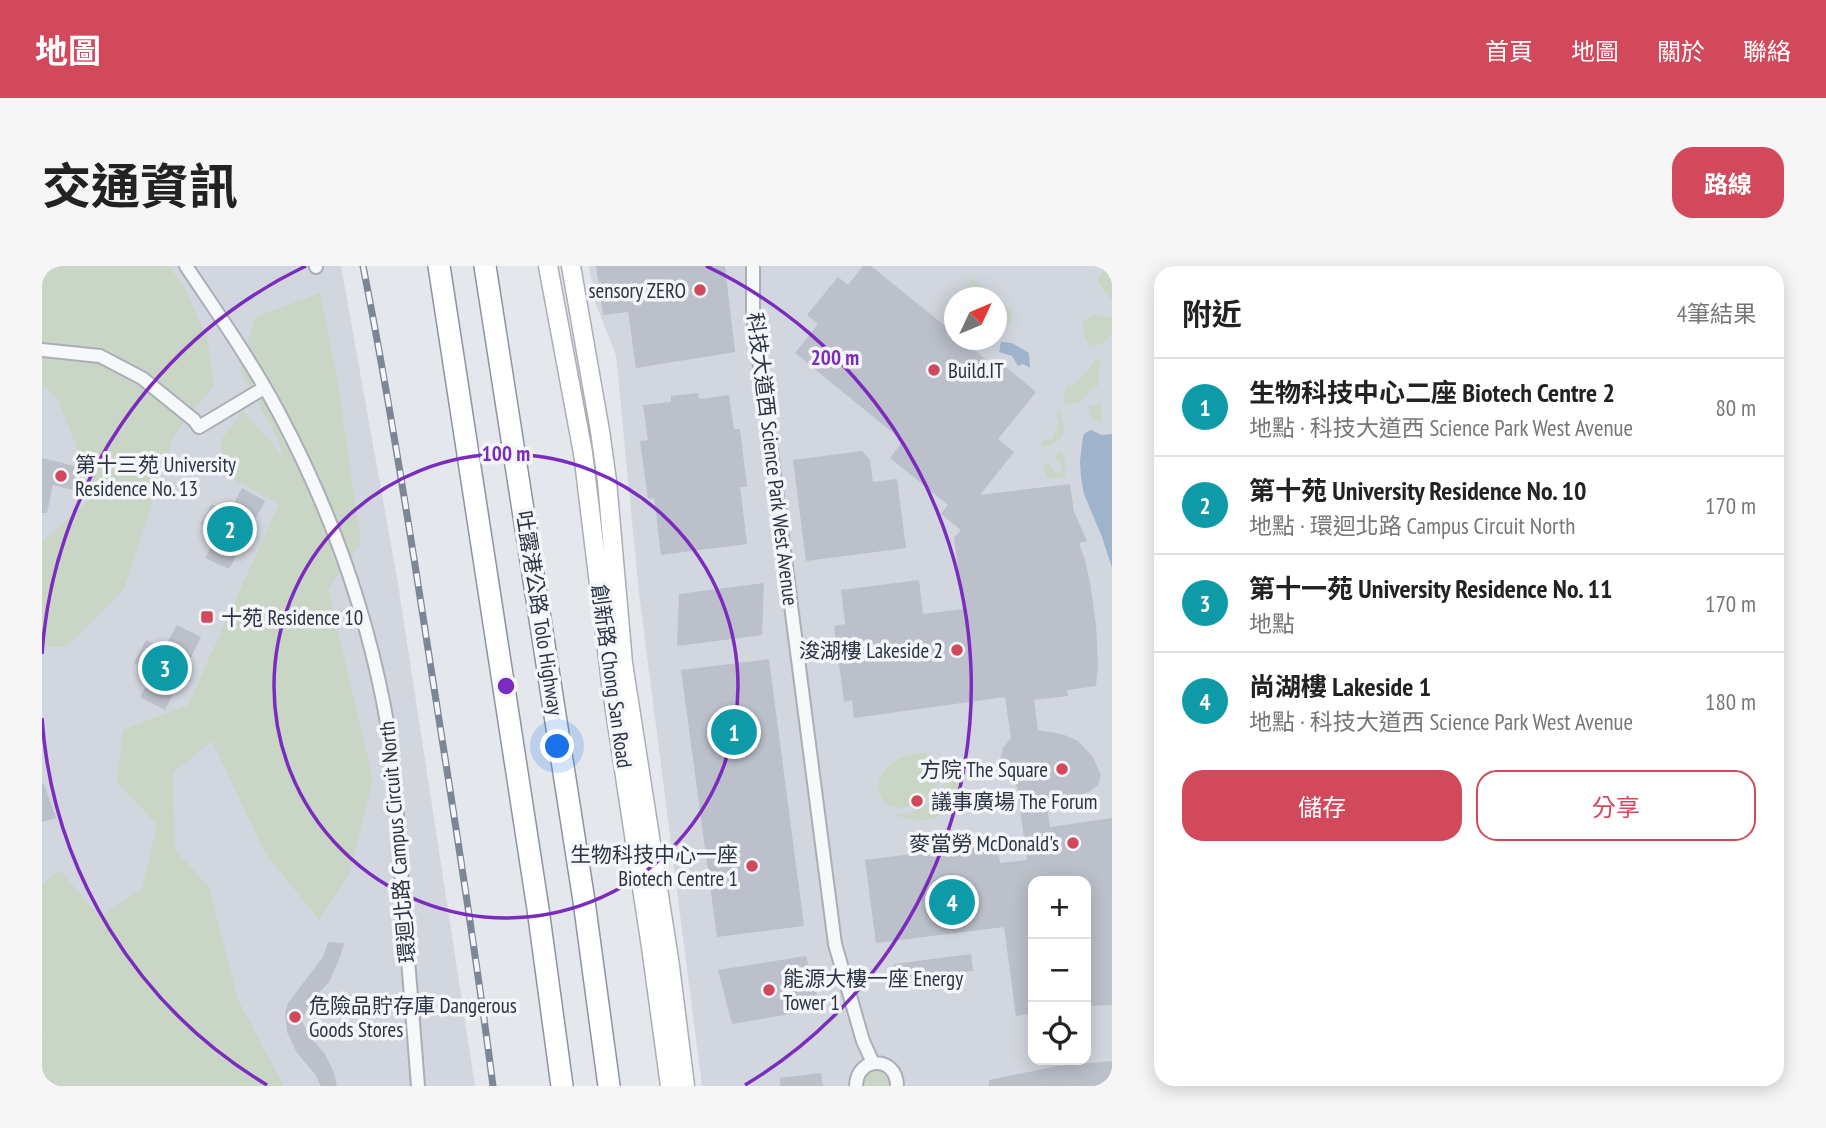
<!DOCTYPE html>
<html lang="zh-TW">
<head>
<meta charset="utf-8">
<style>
	body { margin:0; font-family:"PT Sans Narrow","Noto Sans TC",sans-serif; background:#f6f6f6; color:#222 }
	.controls { position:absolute; right:21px; bottom:21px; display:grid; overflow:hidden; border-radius:14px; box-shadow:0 4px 18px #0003 }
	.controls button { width:63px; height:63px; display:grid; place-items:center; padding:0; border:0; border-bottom:2px solid #e0e0e0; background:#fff; color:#222; font:35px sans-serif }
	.compass { position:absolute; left:902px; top:21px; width:63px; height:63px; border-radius:50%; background:#fff; box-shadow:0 4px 18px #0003; rotate:46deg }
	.you { position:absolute; left:516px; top:481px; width:24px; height:24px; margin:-18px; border:5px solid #fff; border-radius:50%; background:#1a73e8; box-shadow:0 0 0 10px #1a73e833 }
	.badge { display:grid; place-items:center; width:46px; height:46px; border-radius:50%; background:#d1495b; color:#fff; font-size:23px; font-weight:700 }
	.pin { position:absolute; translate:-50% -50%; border:4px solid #fff; box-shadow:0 2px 7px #0006 }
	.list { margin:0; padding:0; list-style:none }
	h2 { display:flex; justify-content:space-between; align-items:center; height:91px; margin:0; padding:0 28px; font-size:30px }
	h2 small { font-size:23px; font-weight:400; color:#767676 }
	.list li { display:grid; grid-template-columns:46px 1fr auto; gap:21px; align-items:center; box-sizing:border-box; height:98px; padding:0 28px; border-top:2px solid #e0e0e0 }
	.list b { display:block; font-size:26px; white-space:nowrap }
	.list p { margin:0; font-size:23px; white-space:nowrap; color:#767676 }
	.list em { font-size:23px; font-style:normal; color:#767676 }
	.actions { display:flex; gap:14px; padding:21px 28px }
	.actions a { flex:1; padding:16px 0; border:2px solid #d1495b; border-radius:21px; text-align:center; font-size:24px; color:#d1495b }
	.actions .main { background:#d1495b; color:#fff }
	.icon { flex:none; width:38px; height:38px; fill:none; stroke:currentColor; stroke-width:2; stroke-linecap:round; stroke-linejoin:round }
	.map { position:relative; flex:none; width:1070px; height:820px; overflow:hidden; border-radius:21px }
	header { display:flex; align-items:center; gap:42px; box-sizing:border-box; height:98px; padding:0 35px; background:#d1495b; color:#fff }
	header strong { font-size:33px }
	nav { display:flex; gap:38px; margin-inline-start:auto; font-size:24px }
	.intro { display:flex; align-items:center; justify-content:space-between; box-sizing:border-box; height:168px; padding:0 42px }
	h1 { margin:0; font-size:49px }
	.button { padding:18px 32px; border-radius:21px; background:#d1495b; color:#fff; font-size:24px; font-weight:700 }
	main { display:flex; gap:42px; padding:0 42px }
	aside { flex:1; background:#fff; border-radius:21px; box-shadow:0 4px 18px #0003 }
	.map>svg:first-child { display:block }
</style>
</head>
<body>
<header>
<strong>地圖</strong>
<nav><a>首頁</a><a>地圖</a><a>關於</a><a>聯絡</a></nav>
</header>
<div class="intro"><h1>交通資訊</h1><a class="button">路線</a></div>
<main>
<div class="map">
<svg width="1070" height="820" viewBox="0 0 1070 820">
	<rect width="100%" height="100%" fill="#e4e7ec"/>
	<path fill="#d2d6de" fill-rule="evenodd" d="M0,0H299L356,318L433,820H0Z
		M547,0H1070V820H660L597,327L574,89L553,36ZM912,32H954V74H912ZM991,615H1044V794H991Z"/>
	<path fill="#c9d6c5" d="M20,0H127L143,23L165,70L172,119L132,169L82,323L25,381H0V276L53,228L15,131L0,120V2L10,4Z
		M1062,0H1070V34L1055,15L1061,6Z
		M931,13L942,23L936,31H920L922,25Z
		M278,27L296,118L319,277L286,323L331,514L307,608L277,654L223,587L170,475L131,507L133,584L167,621L196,734L242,820H0V772H2L0,766V619L18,604L57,651L100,623L115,559L75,516L81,464L146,439L237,238L187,211L178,176L200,144L230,177L242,196L235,171L198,105L213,51Z
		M955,34L970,45L968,58L966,61L959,62L955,59Z
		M1054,48L1066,52L1070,51V68L1061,78L1051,80L1043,74L1041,57V55Z
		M1054,93L1059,94L1056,109L1057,119L1047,125L1039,136L1023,139L1022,128L1024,121C1038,115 1046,106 1054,93Z
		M1059,137L1060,158C1051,156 1048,149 1046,140Z
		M1018,144C1025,165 1024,176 1001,181L998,179L1003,173L1009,174C1016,163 1018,159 1014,146Z
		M1019,185L1023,194V211L1006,213L1001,201L1006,197L1013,207L1018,206L1020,200L1013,193L1012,188Z
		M877,487C890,488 902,496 899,511C897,520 890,527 883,532C835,567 811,497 877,487Z
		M896,487C936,509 925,553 879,554C868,554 857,551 847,547C873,553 900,532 907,508L903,494Z
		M835,804C843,806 847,811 847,820H821C821,810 825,806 835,804Z"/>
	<path fill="#9fb4cc" d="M959,76L970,77L987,87L988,102L981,98L976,100L970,90L957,86Z
		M1049,164L1060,169L1070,168V302L1060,271L1042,228L1039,212L1038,195L1041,170L1043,167Z"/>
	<path fill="#bbc0ca" d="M554,0H683L693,86L594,102L586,46L561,49Z
		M821,0H829L913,68V74H919L954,101L957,95L994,126L956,173L972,186L938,229L1028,218L1032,246L1045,275L1037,277L1043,294L1048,316L1054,359L1056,398L1054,420L1025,424L1026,430L992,434L996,464L1020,468L1036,475L1051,491L1059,509L1056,519L1047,526L1029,532L1004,533L1008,561L1070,552V739L1044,740V615H991V747L974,750L962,661L834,677L823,594L955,577L958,597L985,594L975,521L961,505L958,494L961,482L969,472L963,431L812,452L810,434L802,436L792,360L803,358L799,324L877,314L881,348L921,343L912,272L919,264L899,248L906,239L848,192L861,175L753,87L776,58L765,49L796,11L806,19Z
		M656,127L657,133L687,129L692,163H698L705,221H698L705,278L619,289L612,232L606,233L598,175L606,174L601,139L629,136V130Z
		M820,185L828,194L831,216L855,213L864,282L764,295L751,194Z
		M0,192L41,202L35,225L11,219L5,247H0Z
		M200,222L223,235L187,303L163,292L177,268L158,258L170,238L187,247Z
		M722,317L720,369L635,380L637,328Z
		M135,359L159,371L123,444L98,431L111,407L92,397L104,374L122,383Z
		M727,393L762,660L675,671L639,404Z
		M0,518H2L14,552L0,556Z
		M286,676L302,677L298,691L287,716L267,738L260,755L267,770L283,788L292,807L295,820H279L273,808L255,787L245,766L243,747L246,737L281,691Z
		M929,688L931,705L854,715L852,698Z
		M764,690L779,743L690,758L676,704Z
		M1070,795V820H947V814L1016,800Z
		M779,807L781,820H738V812Z"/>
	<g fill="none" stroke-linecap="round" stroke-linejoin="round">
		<g stroke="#a9aeb7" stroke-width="16">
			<path id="street" d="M144,0C176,48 210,96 237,147C285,237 321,335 341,435C352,491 355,547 359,604C365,676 370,748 376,820
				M274,0V1
				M711,0V47L793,678L821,775L831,797
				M0,84L58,90L100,112L152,154L157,161L222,122
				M814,820C815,789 855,790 855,820"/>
		</g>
		<g stroke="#a9aeb7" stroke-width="21">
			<path id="secondary" d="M506,0L541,187L570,425L609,681L628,820
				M529,0L558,165L565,215L581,397L628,700L643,820"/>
		</g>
		<g stroke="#8b94a3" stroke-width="24">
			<path id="highway" d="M397,0L496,643L520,820
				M443,0L542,635L567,820"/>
		</g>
		<use href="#street" stroke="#f7f8fa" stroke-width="12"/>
		<use href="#secondary" stroke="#fff" stroke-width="18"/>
		<use href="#highway" stroke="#fff" stroke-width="21"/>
		<g stroke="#7d8696" stroke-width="7">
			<path id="rail" d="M321,0C347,131 368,264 388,396C410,537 433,678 451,820"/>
		</g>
		<use href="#rail" stroke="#f4f6f9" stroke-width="4.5" stroke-dasharray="13" stroke-linecap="butt"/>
	</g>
	<g fill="none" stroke="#7b2cbf" stroke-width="3.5">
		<circle cx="464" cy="420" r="232"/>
		<path d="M225 819A465 465 0 0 1 0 452M0 388A465 465 0 0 1 264 0M664 0A465 465 0 0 1 703 819"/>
	</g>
	<g fill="#d1495b" stroke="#f4f6f9" stroke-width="2.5">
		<circle cx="658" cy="24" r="7"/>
		<circle cx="892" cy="104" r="7"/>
		<circle cx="19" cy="210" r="7"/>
		<rect x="158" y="344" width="14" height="14" rx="3.5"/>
		<circle cx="915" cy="384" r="7"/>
		<circle cx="1020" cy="503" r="7"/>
		<circle cx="875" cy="535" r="7"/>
		<circle cx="1031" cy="577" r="7"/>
		<circle cx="710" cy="600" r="7"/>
		<circle cx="727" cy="724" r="7"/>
		<circle cx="253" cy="751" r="7"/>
	</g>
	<g text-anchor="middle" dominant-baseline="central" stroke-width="7" stroke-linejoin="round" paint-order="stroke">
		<g font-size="21" fill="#2b3445" stroke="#f4f6f9" text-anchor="start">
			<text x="644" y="24" text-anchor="end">sensory ZERO</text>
			<text x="906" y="104">Build.IT</text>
			<text x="33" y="198">第十三苑 University<tspan x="33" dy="24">Residence No. 13</tspan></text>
			<text x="179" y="351">十苑 Residence 10</text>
			<text x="901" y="384" text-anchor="end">浚湖樓 Lakeside 2</text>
			<text x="1006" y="503" text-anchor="end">方院 The Square</text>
			<text x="889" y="535">議事廣場 The Forum</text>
			<text x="1017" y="577" text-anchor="end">麥當勞 McDonald's</text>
			<text x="696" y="588" text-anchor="end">生物科技中心一座<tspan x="696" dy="24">Biotech Centre 1</tspan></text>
			<text x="741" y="712">能源大樓一座 Energy<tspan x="741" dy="24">Tower 1</tspan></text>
			<text x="267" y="739">危險品貯存庫 Dangerous<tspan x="267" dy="24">Goods Stores</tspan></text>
		</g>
		<g font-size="21" fill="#2b3445" stroke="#f4f6f9">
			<text transform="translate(731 193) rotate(83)">科技大道西 Science Park West Avenue</text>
			<text transform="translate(498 347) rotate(81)">吐露港公路 Tolo Highway</text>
			<text transform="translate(570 410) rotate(82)">創新路 Chong San Road</text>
			<text transform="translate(355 576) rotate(-95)">環迴北路 Campus Circuit North</text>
		</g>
	</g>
	<circle cx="464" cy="420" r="10" fill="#7b2cbf" stroke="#f4f6f9" stroke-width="3.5"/>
	<g font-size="21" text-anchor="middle" font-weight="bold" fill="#7b2cbf" stroke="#f4f6f9" stroke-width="7" stroke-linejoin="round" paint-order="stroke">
		<text x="793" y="99">200 m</text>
		<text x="464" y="195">100 m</text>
	</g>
</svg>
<div class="controls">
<button>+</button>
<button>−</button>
<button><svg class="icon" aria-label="locate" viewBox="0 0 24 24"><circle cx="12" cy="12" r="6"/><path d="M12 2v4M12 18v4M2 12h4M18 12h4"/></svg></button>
</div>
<svg class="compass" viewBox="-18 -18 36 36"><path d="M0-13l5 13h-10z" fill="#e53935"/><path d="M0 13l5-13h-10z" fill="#767676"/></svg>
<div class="you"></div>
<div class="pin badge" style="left:692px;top:466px;background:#0f9aa8">1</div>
<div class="pin badge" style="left:188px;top:263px;background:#0f9aa8">2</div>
<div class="pin badge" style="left:123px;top:402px;background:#0f9aa8">3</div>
<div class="pin badge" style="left:910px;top:636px;background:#0f9aa8">4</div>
</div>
<aside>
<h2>附近<small>4筆結果</small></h2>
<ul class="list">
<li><span class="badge" style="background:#0f9aa8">1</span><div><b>生物科技中心二座 Biotech Centre 2</b><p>地點 · 科技大道西 Science Park West Avenue</p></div><em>80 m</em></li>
<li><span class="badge" style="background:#0f9aa8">2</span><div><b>第十苑 University Residence No. 10</b><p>地點 · 環迴北路 Campus Circuit North</p></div><em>170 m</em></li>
<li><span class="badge" style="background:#0f9aa8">3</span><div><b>第十一苑 University Residence No. 11</b><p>地點</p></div><em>170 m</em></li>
<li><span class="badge" style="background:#0f9aa8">4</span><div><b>尚湖樓 Lakeside 1</b><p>地點 · 科技大道西 Science Park West Avenue</p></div><em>180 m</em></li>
</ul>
<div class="actions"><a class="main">儲存</a><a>分享</a></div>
</aside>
</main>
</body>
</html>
